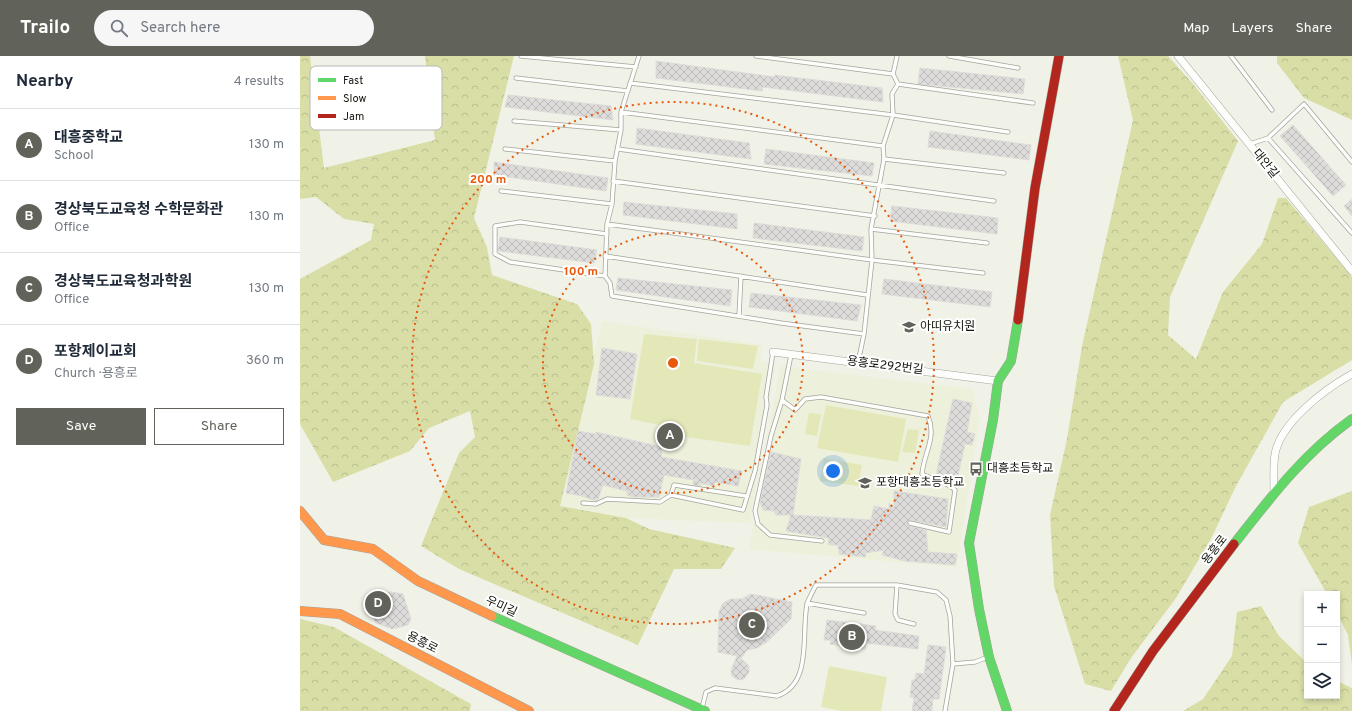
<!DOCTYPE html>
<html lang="en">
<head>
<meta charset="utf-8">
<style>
	body { margin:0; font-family:Overpass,"Noto Sans KR",sans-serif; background:#f6f6f7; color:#1f2937 }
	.controls { position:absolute; right:12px; bottom:12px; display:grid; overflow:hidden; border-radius:0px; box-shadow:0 2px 6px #0003 }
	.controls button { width:36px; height:36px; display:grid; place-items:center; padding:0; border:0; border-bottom:1px solid #e0e1e3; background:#fff; color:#1f2937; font:20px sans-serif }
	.you { position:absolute; left:533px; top:415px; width:14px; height:14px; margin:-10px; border:3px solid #fff; border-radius:50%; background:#1a73e8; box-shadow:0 0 0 6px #1a73e833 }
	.badge { display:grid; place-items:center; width:26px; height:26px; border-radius:50%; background:#616259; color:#fff; font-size:13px; font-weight:700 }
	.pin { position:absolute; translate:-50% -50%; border:2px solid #fff; box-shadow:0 1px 4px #0006 }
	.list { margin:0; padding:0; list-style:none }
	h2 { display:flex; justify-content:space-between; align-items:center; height:52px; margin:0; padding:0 16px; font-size:17px }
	h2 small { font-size:13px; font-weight:400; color:#747a83 }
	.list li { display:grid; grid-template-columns:26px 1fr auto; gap:12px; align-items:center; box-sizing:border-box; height:72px; padding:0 16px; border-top:1px solid #e0e1e3 }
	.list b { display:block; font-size:15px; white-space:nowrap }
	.list p { margin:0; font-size:13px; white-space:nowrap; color:#747a83 }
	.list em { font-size:13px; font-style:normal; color:#747a83 }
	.actions { display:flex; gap:8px; padding:12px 16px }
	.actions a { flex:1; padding:9px 0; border:1px solid #616259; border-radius:0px; text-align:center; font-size:14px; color:#616259 }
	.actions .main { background:#616259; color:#fff }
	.icon { flex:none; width:22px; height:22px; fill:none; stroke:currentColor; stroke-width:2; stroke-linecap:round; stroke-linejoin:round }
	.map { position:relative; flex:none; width:1052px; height:655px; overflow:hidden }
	header { display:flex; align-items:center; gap:24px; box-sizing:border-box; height:56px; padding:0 20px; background:#616259; color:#fff }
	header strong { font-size:19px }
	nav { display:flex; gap:22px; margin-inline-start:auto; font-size:14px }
	.search { width:280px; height:36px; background:#f6f6f7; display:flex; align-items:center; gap:10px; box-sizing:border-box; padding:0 14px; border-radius:22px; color:#747a83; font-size:15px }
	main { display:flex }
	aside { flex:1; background:#fff }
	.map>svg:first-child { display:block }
</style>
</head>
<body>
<header>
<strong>Trailo</strong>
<div class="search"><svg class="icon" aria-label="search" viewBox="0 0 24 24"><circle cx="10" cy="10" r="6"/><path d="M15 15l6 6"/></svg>Search here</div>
<nav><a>Map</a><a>Layers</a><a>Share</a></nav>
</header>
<main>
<aside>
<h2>Nearby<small>4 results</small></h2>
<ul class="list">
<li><span class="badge">A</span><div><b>대흥중학교</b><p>School</p></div><em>130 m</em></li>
<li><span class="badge">B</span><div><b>경상북도교육청 수학문화관</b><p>Office</p></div><em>130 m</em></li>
<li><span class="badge">C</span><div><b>경상북도교육청과학원</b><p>Office</p></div><em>130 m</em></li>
<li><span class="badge">D</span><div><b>포항제이교회</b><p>Church · 용흥로</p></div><em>360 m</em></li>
</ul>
<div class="actions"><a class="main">Save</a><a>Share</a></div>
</aside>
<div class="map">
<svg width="1052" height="655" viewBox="0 0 1052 655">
	<defs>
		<pattern id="forest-crowns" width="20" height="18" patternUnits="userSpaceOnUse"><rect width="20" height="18" fill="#d9dea7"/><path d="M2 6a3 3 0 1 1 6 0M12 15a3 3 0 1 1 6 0" fill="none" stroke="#b9be8f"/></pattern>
		<pattern id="building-cross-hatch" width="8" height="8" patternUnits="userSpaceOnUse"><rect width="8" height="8" fill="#dedcda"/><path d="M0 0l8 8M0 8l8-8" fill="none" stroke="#bebcba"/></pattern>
	</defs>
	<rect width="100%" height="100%" fill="#f1f2e7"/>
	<path fill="#edf0da" d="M302,265L462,289L461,306L475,309L450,467L326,462L260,451Z
		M480,310L672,333L680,361L657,511L449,493Z"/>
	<path fill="url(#forest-crowns)" d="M0,0H10L24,112L135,84L125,0H214L174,162L187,191L192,219L277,248L291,268L294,308L260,450L326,462L349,473L435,492L421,513H374L338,589L159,513L121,490L159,397L175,381L170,355L129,372L110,395L33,426L0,368V223L71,184L74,168L44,163L16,141L0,143Z
		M818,0H868L894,29L938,85L870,241L868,279L896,303L923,236L962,188L978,142H986L1052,221V304L983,346L936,430L911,483L876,542L831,602L811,635L785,628L754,530L750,459L767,383L782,290L833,64Z
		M977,0H1052V64L1004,42L977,7Z
		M1052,435V609L1048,579L1037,557V538H1027L998,487L1009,451Z
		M961,550L979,580L1007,607V640H1037V625L1052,632V655H883L903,643L932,600L937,556Z
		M0,563L34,571L171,648L170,655H0Z"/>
	<path fill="#e4e8b9" d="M344,278L397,283L394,307L462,318L450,390L371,379V371L330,363Z
		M399,283L458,290L453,313L397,305Z
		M526,349L606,363L598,406L517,392Z
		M509,357L521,358L517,380L505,378Z
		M608,373L619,374L615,397L602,396Z
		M524,402L562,409L558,430L520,425Z
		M529,610L587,621L581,655H542L521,651Z"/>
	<path fill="url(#building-cross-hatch)" stroke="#dedcda" d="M356,5L475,21V19L582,32L583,46L463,31L462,35L356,22Z
		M620,12L725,23L723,38L618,28Z
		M208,39L311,50L313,64L205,51Z
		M993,69L1046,129L1033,140L980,80Z
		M337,72L449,87L451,103L336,88Z
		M630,75L731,89L729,104L628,91Z
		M466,93L574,107L572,120L464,108Z
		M194,106L308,122L306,135L194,119Z
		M1052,143V160L1044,150Z
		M324,146L437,158V173L323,159Z
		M592,150L698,162L697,178L590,165Z
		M454,167L564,181L562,195L453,182Z
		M200,181L297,194L294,207L198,195Z
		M318,222L432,234L430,250L316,234Z
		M584,223L692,236L690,251L582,238Z
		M451,237L561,249L557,265L449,251Z
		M302,292L337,298L330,343L296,339Z
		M653,343L672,347L667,376L675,378L672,389L665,388L657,424L636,419Z
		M278,375L295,378L296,376L362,391L361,401L442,415L438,430L415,426L414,430L400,427V430L393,429L394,424L364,419L359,441H334L327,439V435L303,429L298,443L296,445L282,440L266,437Z
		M471,396L501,403L493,459L571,464L574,450L589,453V447L594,451V435L648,443L646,471L611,464L608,465L607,468L609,470L626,474L628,496L657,498L655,509L605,505L582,499L584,494L566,497L565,501L539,498L538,489H529L528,482L486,475L491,459H476L474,455L463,454L460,446Z
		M91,536L103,538L111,563L108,569L92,573L76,567L68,553L76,538Z
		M451,538L492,546L491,563L467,586L457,592L447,594L442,601H440L449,610V616L444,623L438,624L432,620L431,614L437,600L418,596L419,556L423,547L431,543H442Z
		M527,564L576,570L575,574L619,580L618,593L566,587L565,593L530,588L531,584H524Z
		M628,589L646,591L639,643H633L632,655H612L614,642L610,641L612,624H615L616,617L624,618Z"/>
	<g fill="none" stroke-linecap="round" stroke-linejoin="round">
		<g stroke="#a3a49c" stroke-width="5">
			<path id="lane" d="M221,0L336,11
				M456,0L593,18
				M649,0L718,12
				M931,0L972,54
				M216,22L328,35
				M330,27L593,59L708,76
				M598,28L733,47
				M321,56L583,90
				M214,65L321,74
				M968,82L1052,177
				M950,88L968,82L1004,48L1052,106
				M205,93L315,105
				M318,93L694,145
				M584,103L704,117
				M313,125L575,160
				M201,135L312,148
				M307,168L572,204L683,217
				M571,173L687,187
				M307,178L220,166L195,170V198L210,206L305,220L307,168L312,148L315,105L321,74V56L339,0
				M305,200L567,239
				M305,220L310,227L312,240L481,267L564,278
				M439,260L441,220
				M491,299L482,344L471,380L455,455L458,468L470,479L522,485
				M558,307L564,278L572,204L571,173L584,103L583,90L593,59L592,38L598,28L593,18L597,0
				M482,344L495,354L505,343L521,341L628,360C637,382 624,396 622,418C632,424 647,425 655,434L649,476L610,467
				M446,440L374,429L371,439L443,454L455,415L467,349L466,341L473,296
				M283,447L296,448L307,443L360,446L371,439
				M597,529L595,558L598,564L614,568
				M507,547L564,557
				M653,608L675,606L688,601
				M402,652L406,636L415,632L477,640C513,628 501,578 507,548C509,542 513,535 516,529H597L637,536L646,544L650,560L653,608L645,655"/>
		</g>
		<g stroke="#a3a49c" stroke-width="8">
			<path id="street" d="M878,0L1052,215
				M473,296L698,325
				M974,438C974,425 973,411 975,398C981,366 1025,333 1052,318"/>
		</g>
		<g stroke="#a3a49c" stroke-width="10">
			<path id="fast" d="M934,488C970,442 1004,397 1052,363
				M192,560L405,655
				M707,655L689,601L679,553L669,487L693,364L698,325L711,305L718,264"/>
		</g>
		<g stroke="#a3a49c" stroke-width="10">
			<path id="slow" d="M0,455L24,484L73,493L118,525L192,560
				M0,555L40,558L229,655"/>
		</g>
		<g stroke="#a3a49c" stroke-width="10">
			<path id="jam" d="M718,264L735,132L759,0
				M814,655L853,595L934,488"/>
		</g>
		<use href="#lane" stroke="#fdfdfb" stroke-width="3.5"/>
		<use href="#street" stroke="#fdfdfb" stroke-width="7"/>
		<use href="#fast" stroke="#63d668" stroke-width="9"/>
		<use href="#slow" stroke="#ff974d" stroke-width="9"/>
		<use href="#jam" stroke="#b3261e" stroke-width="9"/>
	</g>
	<g fill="none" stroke="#e8590c" stroke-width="2" stroke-dasharray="2 4">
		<circle cx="373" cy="307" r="130"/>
		<circle cx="373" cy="307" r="261"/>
	</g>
	<defs>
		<g id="school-bare" transform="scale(1.08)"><path d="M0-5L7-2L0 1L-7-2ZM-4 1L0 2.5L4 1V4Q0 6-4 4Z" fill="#616259" stroke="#fff" stroke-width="2.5" paint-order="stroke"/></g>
		<g id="bus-bare" transform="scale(1.08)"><path d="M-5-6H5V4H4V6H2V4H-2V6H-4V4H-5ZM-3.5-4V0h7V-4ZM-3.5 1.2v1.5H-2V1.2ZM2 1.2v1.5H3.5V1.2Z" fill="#616259" stroke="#fff" stroke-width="2.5" paint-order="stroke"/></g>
	</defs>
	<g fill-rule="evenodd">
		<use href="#school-bare" x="609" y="271"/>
		<use href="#bus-bare" x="676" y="413"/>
		<use href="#school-bare" x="565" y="427"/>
	</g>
	<g text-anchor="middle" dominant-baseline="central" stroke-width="4" stroke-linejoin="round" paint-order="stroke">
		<g font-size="12" fill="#14150d" stroke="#fff">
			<text transform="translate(965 108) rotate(51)">대안길</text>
			<text transform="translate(585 310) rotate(7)">용흥로292번길</text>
			<text transform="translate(915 494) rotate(-52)">용흥로</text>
			<text transform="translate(201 551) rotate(25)">우미길</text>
			<text transform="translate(122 587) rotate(27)">용흥로</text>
		</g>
		<g font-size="12" fill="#14150d" stroke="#fff" text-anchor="start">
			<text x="620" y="271">아띠유치원</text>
			<text x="687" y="413">대흥초등학교</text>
			<text x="576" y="427">포항대흥초등학교</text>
		</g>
	</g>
	<rect x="10" y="10" width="132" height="64" rx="6" fill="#fff" stroke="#b8b9b6" stroke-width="1"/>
	<rect x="18" y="22" width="18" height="4" fill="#63d668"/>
	<rect x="18" y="40" width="18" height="4" fill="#ff974d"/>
	<rect x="18" y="58" width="18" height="4" fill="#b3261e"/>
	<g font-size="11" fill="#14150d">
		<text x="43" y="28">Fast</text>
		<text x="43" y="46">Slow</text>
		<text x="43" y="64">Jam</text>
	</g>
	<circle cx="373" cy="307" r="6" fill="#e8590c" stroke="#fff" stroke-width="2"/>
	<g font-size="12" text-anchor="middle" font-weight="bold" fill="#e8590c" stroke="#fff" stroke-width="4" stroke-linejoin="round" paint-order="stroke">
		<text x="188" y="127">200 m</text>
		<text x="281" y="219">100 m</text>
	</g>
</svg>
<div class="controls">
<button>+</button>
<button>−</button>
<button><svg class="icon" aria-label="layers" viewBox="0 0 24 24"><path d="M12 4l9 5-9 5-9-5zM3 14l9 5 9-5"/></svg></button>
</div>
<div class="you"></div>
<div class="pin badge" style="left:370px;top:380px">A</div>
<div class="pin badge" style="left:552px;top:581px">B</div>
<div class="pin badge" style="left:452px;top:569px">C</div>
<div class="pin badge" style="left:78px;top:548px">D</div>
</div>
</main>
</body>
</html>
